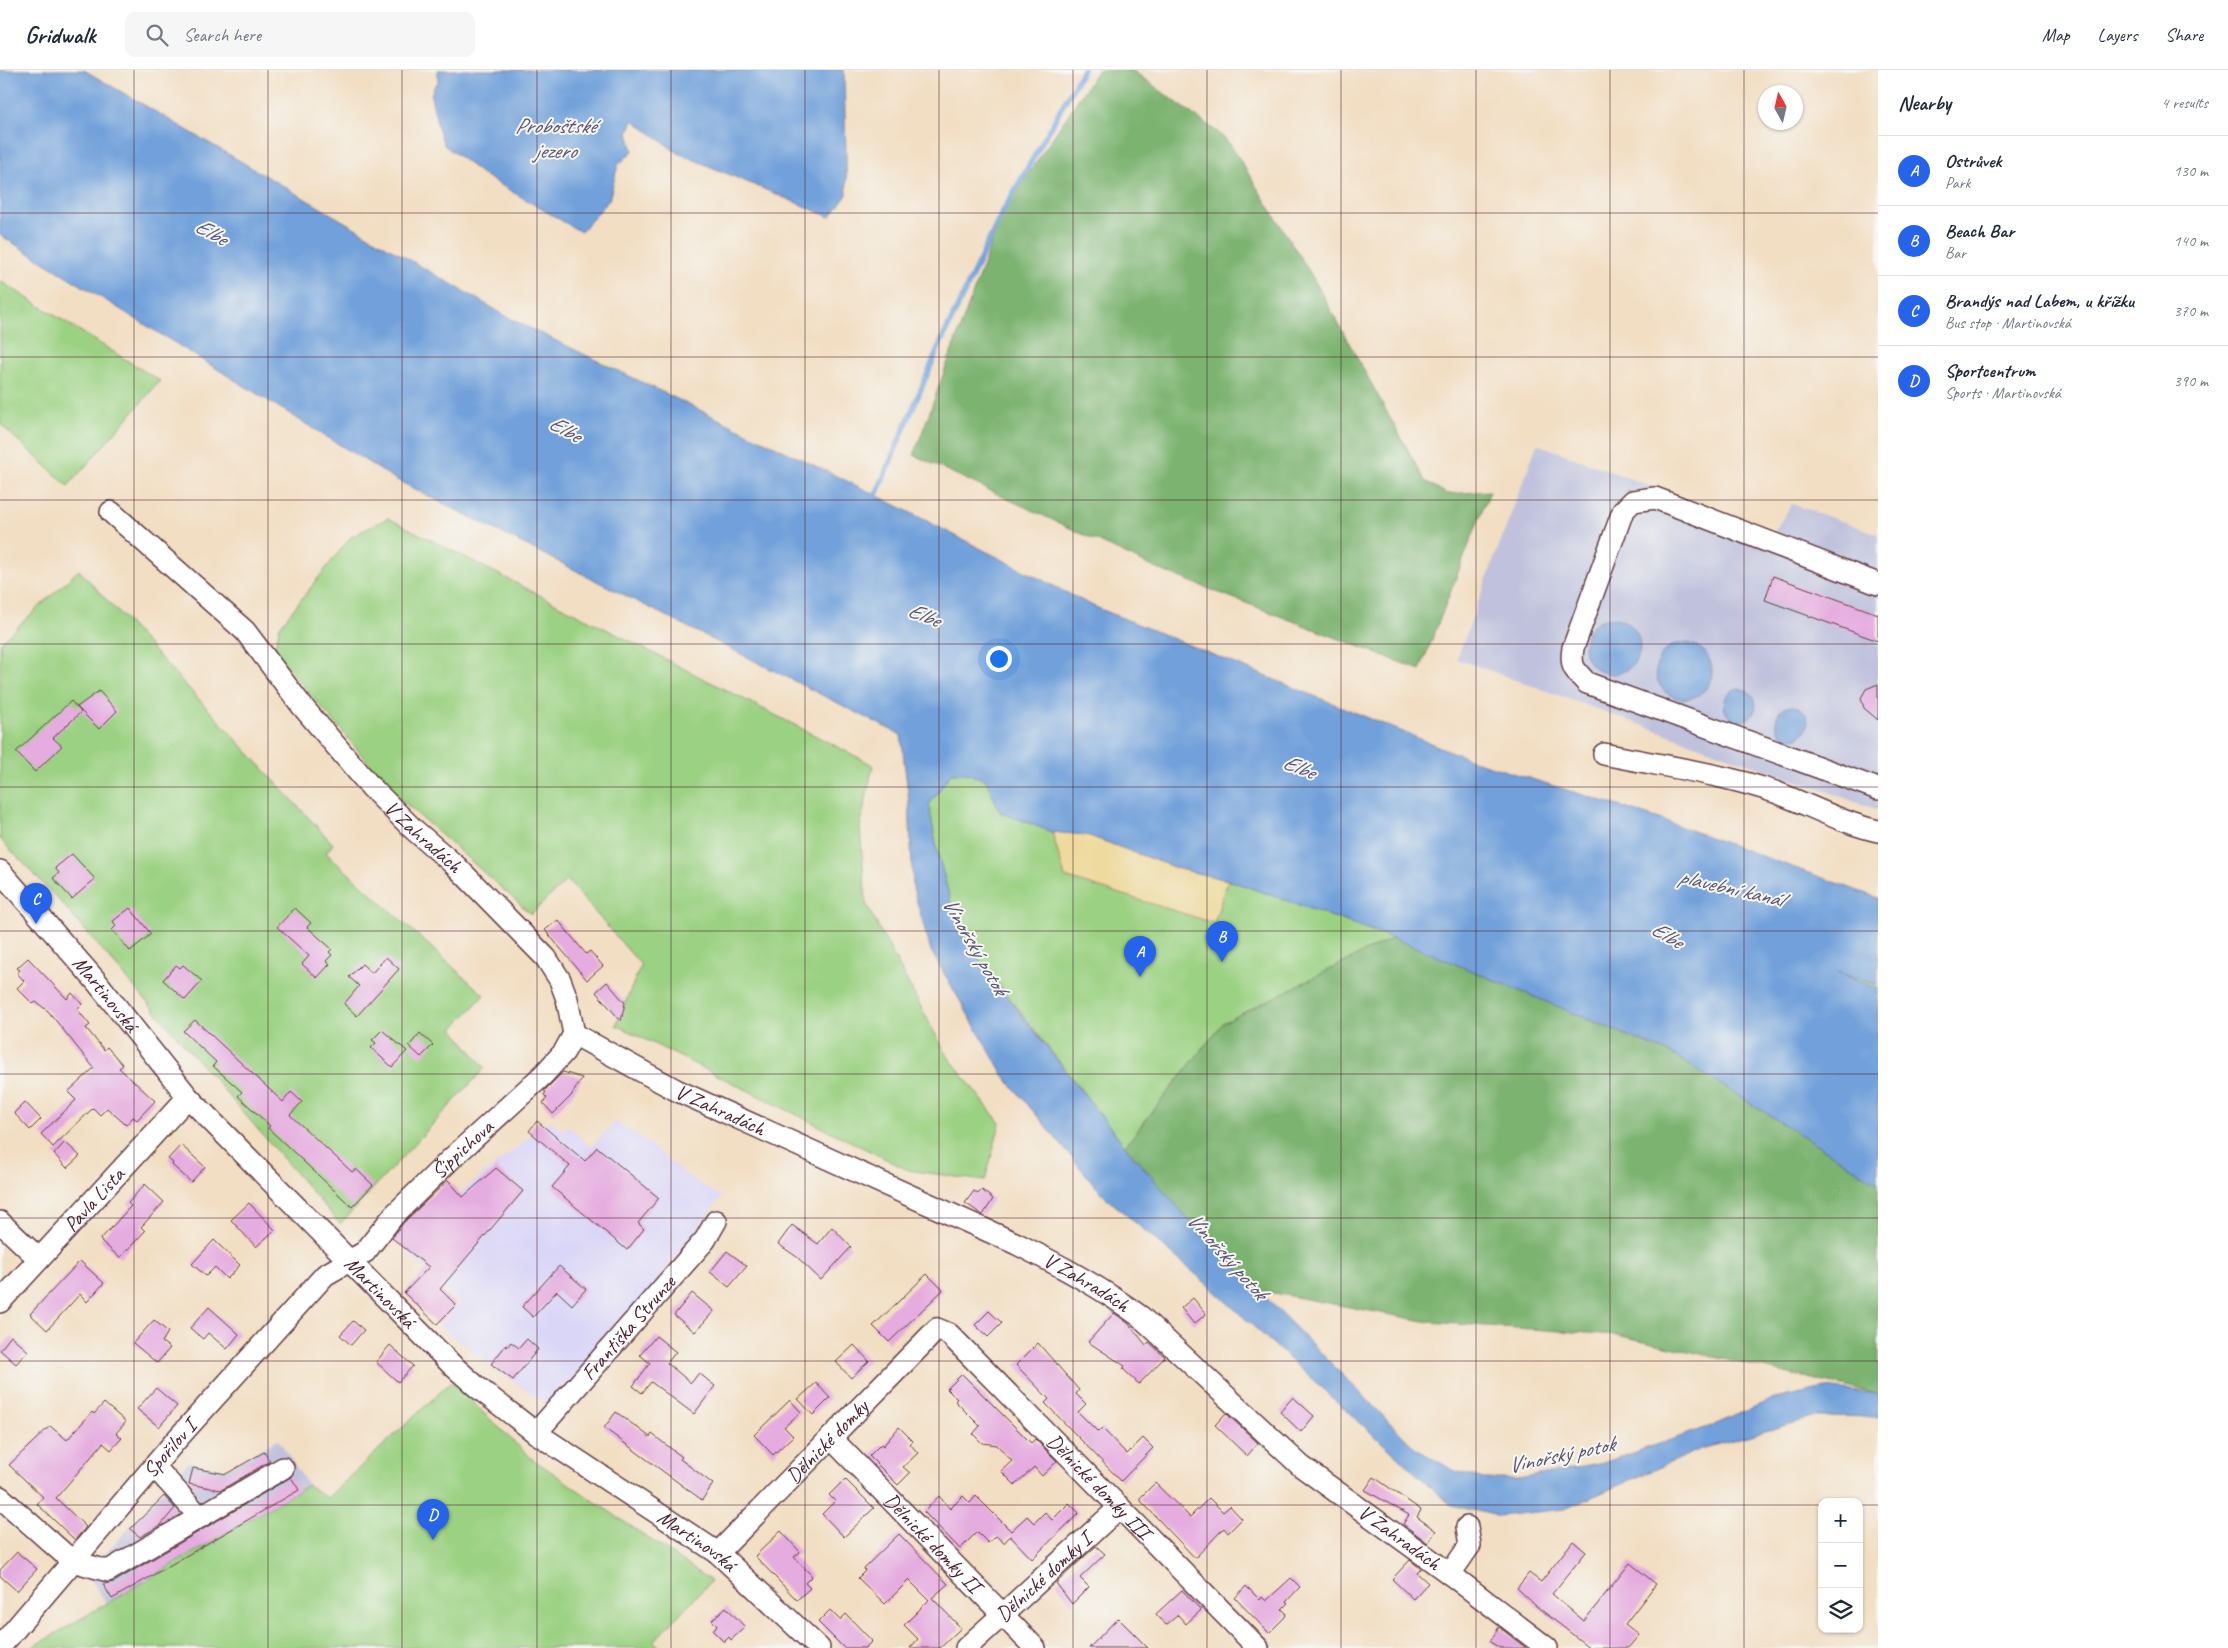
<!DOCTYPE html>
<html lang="en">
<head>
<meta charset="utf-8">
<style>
	body { margin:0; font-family:Caveat,sans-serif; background:#f6f6f7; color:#1f2937 }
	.controls { position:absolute; right:15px; bottom:15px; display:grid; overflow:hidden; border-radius:10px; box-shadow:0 1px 4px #0004 }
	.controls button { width:45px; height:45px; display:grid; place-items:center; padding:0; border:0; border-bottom:1px solid #e0e1e3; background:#fff; color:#1f2937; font:25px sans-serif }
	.compass { position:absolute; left:1758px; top:15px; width:45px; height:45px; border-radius:50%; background:#fff; box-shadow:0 1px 4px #0004; rotate:352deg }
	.you { position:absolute; left:998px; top:588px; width:18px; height:18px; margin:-12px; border:4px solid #fff; border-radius:50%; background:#1a73e8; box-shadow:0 0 0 8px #1a73e833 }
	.badge { display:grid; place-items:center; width:32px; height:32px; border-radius:50%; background:#2563eb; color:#fff; font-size:16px; font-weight:700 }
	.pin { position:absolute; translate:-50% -41px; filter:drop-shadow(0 1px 2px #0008) }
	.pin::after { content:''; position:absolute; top:26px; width:18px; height:15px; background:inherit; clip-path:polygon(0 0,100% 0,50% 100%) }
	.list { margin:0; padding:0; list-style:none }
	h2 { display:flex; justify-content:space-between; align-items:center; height:65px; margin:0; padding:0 20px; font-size:21px }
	h2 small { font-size:16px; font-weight:400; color:#747a83 }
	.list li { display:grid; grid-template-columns:32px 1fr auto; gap:15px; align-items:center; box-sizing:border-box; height:70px; padding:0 20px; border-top:1px solid #e0e1e3 }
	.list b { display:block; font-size:19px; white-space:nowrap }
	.list p { margin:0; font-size:16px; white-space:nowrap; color:#747a83 }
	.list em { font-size:16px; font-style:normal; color:#747a83 }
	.icon { flex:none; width:28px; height:28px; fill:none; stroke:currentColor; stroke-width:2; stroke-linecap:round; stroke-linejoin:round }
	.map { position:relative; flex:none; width:1878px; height:1578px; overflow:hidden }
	header { display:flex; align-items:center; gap:30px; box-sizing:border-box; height:70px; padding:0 25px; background:#fff; border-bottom:1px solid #e0e1e3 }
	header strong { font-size:24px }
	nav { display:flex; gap:28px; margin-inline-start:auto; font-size:18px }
	.search { width:350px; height:45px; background:#f6f6f7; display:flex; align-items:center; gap:12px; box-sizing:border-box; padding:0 18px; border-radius:10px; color:#747a83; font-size:19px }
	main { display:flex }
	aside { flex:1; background:#fff }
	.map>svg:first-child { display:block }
</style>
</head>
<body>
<header>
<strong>Gridwalk</strong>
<div class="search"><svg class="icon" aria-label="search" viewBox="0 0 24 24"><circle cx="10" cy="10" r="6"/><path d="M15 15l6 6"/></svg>Search here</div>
<nav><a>Map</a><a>Layers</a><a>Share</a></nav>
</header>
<main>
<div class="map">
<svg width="1878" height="1578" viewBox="0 0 1878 1578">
	<rect width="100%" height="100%" fill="#f6f6f2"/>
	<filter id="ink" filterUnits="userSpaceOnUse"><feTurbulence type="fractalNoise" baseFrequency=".02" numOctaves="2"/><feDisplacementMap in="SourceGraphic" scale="10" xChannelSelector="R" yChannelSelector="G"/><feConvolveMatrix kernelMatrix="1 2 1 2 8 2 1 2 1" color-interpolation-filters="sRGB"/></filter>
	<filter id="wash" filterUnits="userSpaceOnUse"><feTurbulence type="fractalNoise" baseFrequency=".0096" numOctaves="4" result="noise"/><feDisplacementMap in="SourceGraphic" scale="20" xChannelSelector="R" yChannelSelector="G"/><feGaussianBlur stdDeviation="1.12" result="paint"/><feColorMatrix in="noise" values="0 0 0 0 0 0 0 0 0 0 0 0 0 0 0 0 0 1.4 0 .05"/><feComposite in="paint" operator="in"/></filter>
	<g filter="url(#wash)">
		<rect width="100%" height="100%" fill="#f2dec3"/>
		<path fill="#dad6f7" d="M551,1050L563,1061L568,1056L591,1077L615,1052L643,1069L689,1107L722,1127L660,1208L552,1337L499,1302L439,1256L460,1233L408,1184L418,1163L460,1123Z"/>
		<path fill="#c0c2dd" d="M1537,374L1774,462L1792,434L1878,464V740L1457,589Z
			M278,1369L308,1415L107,1534L87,1504L189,1392L225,1400Z"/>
		<path fill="#9bd182" stroke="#727856" d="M0,211L160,311L68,416L0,354Z
			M388,448L873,695L860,757L866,834L946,984L1000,1053L985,1111L908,1100L616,955L641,895L567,810L531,844L396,725L274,581L280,556L351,467Z
			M79,500L333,774L326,783L484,925L453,959L485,998L340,1154L57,828L0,769V573Z
			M951,703H966L986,710L1000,742L1052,762L1065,807L1214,853L1228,810L1393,868L1223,953L1125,1076L959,863L937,780L929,735Z
			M1828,899L1878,915V919Z
			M451,1312L531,1388L711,1511L654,1571L660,1578H31L308,1415L327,1428Z"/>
		<path fill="#7cb370" stroke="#63694e" d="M1098,0H1132L1220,64L1230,74L1312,206L1425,411L1447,424L1490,421L1420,600L1155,498L914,385L1002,143Z
			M1393,868L1672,984L1878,1113V1324L1617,1265L1429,1252L1258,1220L1189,1150L1125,1076L1223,953Z"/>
		<path fill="#eeda9e" stroke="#9c7c64" d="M1052,762L1087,765L1179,799L1228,810L1214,853L1065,807Z"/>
		<path fill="#71a0da" stroke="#5e6082" d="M0,0H84L513,250L876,425L1093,536L1477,692L1657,748L1878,828V915L1837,902L1878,919V1113L1672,984L1393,868L1228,810L1179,799L1087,765L1052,762L1000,742L986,710L966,703H951L929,735L937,780L959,863L1017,939L1125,1076L1189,1150L1416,1379L1455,1401L1484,1409H1518L1603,1393L1714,1355L1770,1330L1825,1318L1878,1324V1347L1819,1346L1701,1379L1565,1439L1498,1446L1451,1435L1199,1207L1103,1125L1004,1006L931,881L913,818L909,732L901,665L395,409L0,165Z
			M438,0H844L847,125L830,147L678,83L633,50L628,63L633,81L618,95L609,130L581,162L482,104L444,75L438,58L431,26L433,18L438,12Z
			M1584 576a28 28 0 1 1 56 0a28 28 0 1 1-56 0Z
			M1656 601a28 28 0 1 1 56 0a28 28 0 1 1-56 0Z
			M1724 635a16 16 0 1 1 32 0a16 16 0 1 1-32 0Z
			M1776 652a16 16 0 1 1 32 0a16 16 0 1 1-32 0Z"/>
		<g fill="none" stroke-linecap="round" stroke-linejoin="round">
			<path stroke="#71a0da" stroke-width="5.5" d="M873,432L941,272L1002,143L1083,0"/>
		</g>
		<g id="blocks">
			<path fill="#e5acdf" d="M1773,506L1878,544V571L1765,530Z
				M1878,614V650L1864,638L1861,628L1866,619Z
				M99,621L117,641L99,659L77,637Z
				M71,631L81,642L53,668L62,676L35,702L16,682Z
				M72,784L95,809L72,829L53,808L59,803L55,798Z
				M130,838L151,864L130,881L112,860L116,856L113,851Z
				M295,838L311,853L307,857L332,879L329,882L332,885L326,891L330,894L317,908L302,894L309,886L277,857Z
				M558,850L586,884L590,881L603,896L587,910L545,860Z
				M386,887L399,899L357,946L344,934L359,916L349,907L362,894L372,903Z
				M28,888L67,929L72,923L82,934L77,939L90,955L86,958L104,980L107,977L123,995L119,998L155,1031L137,1050L133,1047L126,1055L107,1038L100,1045L93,1038L53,1077L41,1064L76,1030L68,1022L94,998L48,941L36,932L33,934L17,918L24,911L17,903L20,900L17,898Z
				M176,895L180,898L183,895L202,911L185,930L163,910Z
				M607,912L625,933L621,951L596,922Z
				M195,950L283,1032L291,1022L302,1032L290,1045L352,1102L356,1099L373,1115L352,1137L268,1058L270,1056L238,1026L242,1022L213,996L216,992L183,961Z
				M382,960L407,981L392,997L371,978L376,973L372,970Z
				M420,963L433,975L421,987L409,976Z
				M563,1002L582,1008L571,1026L553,1044L543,1033L547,1028L544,1025L546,1022L544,1021Z
				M25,1032L41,1049L30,1060L14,1043Z
				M537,1051L585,1091L597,1077L659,1128L638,1153L644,1159L627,1180L552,1117L570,1096L529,1061Z
				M65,1072L80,1086L67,1098L54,1084Z
				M181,1075L205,1097L191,1112L172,1095L173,1093L168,1089Z
				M496,1098L523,1121L440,1219L456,1235L437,1254L404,1223L429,1197L392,1168L403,1153L448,1110L463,1127Z
				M145,1114L164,1132L141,1157L145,1161L120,1188L100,1170L131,1136L128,1133Z
				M982,1120L993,1129L983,1145L965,1133L974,1121L978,1124Z
				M249,1133L275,1160L256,1177L231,1150Z
				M792,1155L818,1174L832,1157L851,1177L821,1210L797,1187L778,1174Z
				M214,1170L240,1195L227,1209L215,1197L206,1206L192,1194Z
				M727,1181L747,1196L729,1217L710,1202Z
				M80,1191L104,1213L87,1232L80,1224L47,1260L30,1244Z
				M559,1196L586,1219L572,1235L557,1221L533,1247L522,1237Z
				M927,1204L943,1220L889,1272L873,1256Z
				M692,1223L714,1241L695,1262L674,1245Z
				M1193,1228L1206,1244L1194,1254L1181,1238Z
				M209,1237L239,1264L227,1279L208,1263L203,1269L190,1258Z
				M989,1241L1002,1253L988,1267L975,1255Z
				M1114,1243L1128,1253L1146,1275L1149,1272L1165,1287L1139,1314L1123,1299L1125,1296L1088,1272Z
				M154,1250L168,1262L162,1272L170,1278L157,1293L133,1273Z
				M353,1251L364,1260L351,1275L340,1265Z
				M11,1266L28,1281L16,1294L0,1280Z
				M656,1266L676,1282L667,1293L691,1313L699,1303L715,1316L694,1344L651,1312L642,1323L633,1316L650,1293L640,1285Z
				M527,1269L538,1279L513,1310L491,1294L506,1275L507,1277L511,1272L519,1278Z
				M1038,1273L1079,1320L1076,1324L1086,1334L1078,1342L1098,1362L1102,1358L1127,1384L1143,1368L1153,1378L1121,1411L1045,1333L1049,1329L1016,1295Z
				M390,1275L413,1296L398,1312L376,1292Z
				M854,1275L869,1291L851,1308L836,1292Z
				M962,1304L1031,1373L1035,1369L1057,1391L1042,1406L1034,1397L1015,1415L1001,1401L1012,1391L997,1375L982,1373L973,1364L980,1356L955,1331L957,1329L947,1319Z
				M816,1313L830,1328L813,1345L798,1329Z
				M156,1318L177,1336L159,1357L137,1339Z
				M1293,1327L1314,1346L1301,1362L1280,1342Z
				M790,1330L801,1342L784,1357L793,1366L773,1385L754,1365Z
				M104,1333L126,1352L116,1363L122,1368L111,1380L103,1373L56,1428L86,1457L75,1470L37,1434L43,1427L9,1395L50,1356L67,1370L92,1342L94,1344Z
				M616,1342L650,1367L652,1364L682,1387L680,1389L713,1414L702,1430L604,1358Z
				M1226,1343L1258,1373L1247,1386L1215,1355Z
				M899,1357L913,1371L910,1374L918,1383L903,1397L910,1403L898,1415L869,1386L881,1374L883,1376Z
				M264,1382L270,1391L221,1420L189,1414L193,1398L226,1404Z
				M291,1407L299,1420L112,1529L103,1514L114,1512Z
				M1374,1407L1421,1440L1417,1447L1436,1461L1428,1473L1403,1454L1409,1445L1365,1420Z
				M845,1409L874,1438L844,1467L822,1444L835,1431L829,1425Z
				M1155,1413L1190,1447L1209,1428L1223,1442L1230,1436L1242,1449L1228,1463L1224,1458L1195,1488L1139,1429Z
				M164,1426L175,1438L161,1455L140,1467L130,1459Z
				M939,1426L950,1439L963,1426L970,1433L976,1426L1011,1461L1027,1446L1034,1453L1045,1442L1052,1450L1069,1433L1079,1443L1032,1489L1010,1466L1004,1473L996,1466L988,1473L977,1462L960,1479L924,1442Z
				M781,1461L800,1482L794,1487L812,1506L805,1513L810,1518L797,1530L755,1486Z
				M899,1464L948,1514L932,1528L961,1558L940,1578H910L918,1569L904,1555L929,1530L909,1510L885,1534L858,1508L865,1501L864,1498Z
				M1573,1471L1586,1482L1552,1524L1584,1551L1630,1493L1656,1514L1625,1554L1639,1565L1628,1578H1590L1536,1536L1517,1518L1529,1503L1541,1512Z
				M1096,1476L1105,1484L1080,1508L1089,1517L1072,1534L1056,1513Z
				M17,1482L37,1499L17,1521L0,1506V1500Z
				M1410,1490L1421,1499L1417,1503L1428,1513L1413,1529L1392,1509Z
				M1291,1508L1300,1517L1286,1532L1288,1533L1282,1539L1286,1543L1285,1547L1269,1563L1235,1528L1246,1516L1260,1530L1262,1527L1266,1531Z
				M1182,1520L1201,1540L1186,1554L1178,1545L1166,1555L1156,1544Z
				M726,1537L745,1557L731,1570L729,1567L724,1572L713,1561L717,1556L712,1550Z
				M830,1540L840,1550L846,1544L872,1571L865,1578H844L818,1552Z
				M1118,1548L1148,1578H1089Z
				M1499,1557L1526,1578H1500L1490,1572Z"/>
		</g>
	</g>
	<g filter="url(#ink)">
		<use href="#blocks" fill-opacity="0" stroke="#633c42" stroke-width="1"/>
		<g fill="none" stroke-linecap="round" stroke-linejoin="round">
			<g stroke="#633c42" stroke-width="24">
				<g id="minor">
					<path id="s1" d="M111,442L245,561L302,636L371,717L412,758L457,797L546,888L560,910L567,929L574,964"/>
					<path d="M1878,514L1655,428L1633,431L1623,441L1573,578C1570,596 1574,600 1587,613L1878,719"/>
					<path d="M1604,684C1661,696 1720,703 1775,722C1810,735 1842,753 1878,761"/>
					<path id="s2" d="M0,801L96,911L188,1027L451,1294L477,1317L536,1363L718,1483L819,1578"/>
					<path id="s3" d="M574,964L676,1020L1017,1174C1061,1196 1102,1218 1141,1247L1301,1396L1450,1504L1547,1578"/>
					<path d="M0,1152L39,1189"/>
					<path id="s4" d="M0,1232L188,1027"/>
					<path id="s5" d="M536,1363L705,1170L716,1151"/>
					<path id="s6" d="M831,1368L1035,1578"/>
					<path d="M154,1396L200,1447"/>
					<path d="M0,1427L72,1491L108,1501L283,1398"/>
					<path id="s7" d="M718,1483L937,1259L949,1264L1258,1578"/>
					<path d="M1450,1504L1470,1475L1467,1457"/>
					<path id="s8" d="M0,1577L178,1368L325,1205L365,1182L394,1145L451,1089L543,1005L564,982L574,964"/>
					<path id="s9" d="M966,1578L1120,1437"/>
				</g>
			</g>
			<use href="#minor" stroke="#fff" stroke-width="21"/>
		</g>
	</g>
	<path fill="none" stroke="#4a1f2b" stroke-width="1" stroke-opacity="0.55" d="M134,0V1578M268,0V1578M402,0V1578M537,0V1578M671,0V1578M805,0V1578M939,0V1578M1073,0V1578M1207,0V1578M1341,0V1578M1476,0V1578M1610,0V1578M1744,0V1578M0,143H1878M0,287H1878M0,430H1878M0,574H1878M0,717H1878M0,861H1878M0,1004H1878M0,1148H1878M0,1291H1878M0,1435H1822M1859,1435H1878"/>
	<g text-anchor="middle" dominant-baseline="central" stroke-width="4" stroke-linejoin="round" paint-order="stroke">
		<g font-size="21" fill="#4a1f2b" stroke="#f6f6f2">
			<text stroke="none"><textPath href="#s1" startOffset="452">V Zahradách</textPath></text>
			<text stroke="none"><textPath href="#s2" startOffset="162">Martinovská</textPath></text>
			<text stroke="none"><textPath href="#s3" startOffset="165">V Zahradách</textPath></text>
			<text stroke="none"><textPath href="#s8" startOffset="682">Šippichova</textPath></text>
			<text stroke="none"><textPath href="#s4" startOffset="139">Pavla Lista</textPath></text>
			<text stroke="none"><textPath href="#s3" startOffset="570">V Zahradách</textPath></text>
			<text stroke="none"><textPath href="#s2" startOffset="568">Martinovská</textPath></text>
			<text stroke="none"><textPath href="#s5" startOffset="140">Františka Strunze</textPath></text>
			<text stroke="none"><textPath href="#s7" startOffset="156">Dělnické domky</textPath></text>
			<text stroke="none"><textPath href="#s8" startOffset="261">Spořilov I</textPath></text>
			<text stroke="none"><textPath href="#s7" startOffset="540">Dělnické domky III</textPath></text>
			<text stroke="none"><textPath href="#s3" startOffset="975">V Zahradách</textPath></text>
			<text stroke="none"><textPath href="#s2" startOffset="972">Martinovská</textPath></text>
			<text stroke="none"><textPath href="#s6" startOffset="146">Dělnické domky II</textPath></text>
			<text stroke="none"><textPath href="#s9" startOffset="105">Dělnické domky I</textPath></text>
		</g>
		<g font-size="22" font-style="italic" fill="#5a5371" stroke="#f6f6f2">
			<text x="555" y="56">Proboštské<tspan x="555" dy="25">jezero</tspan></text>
			<text transform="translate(211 162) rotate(29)">Elbe</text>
			<text transform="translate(565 359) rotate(29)">Elbe</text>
			<text transform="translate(924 545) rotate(22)">Elbe</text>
			<text transform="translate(1299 697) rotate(22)">Elbe</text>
			<text transform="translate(1731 818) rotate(13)">plavební kanál</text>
			<text transform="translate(1667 865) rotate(31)">Elbe</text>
			<text transform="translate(975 876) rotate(60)">Vinořský potok</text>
			<text transform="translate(1227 1186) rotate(48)">Vinořský potok</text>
			<text transform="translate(1561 1385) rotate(-12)">Vinořský potok</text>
		</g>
	</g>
</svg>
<div class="controls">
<button>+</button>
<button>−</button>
<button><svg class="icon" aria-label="layers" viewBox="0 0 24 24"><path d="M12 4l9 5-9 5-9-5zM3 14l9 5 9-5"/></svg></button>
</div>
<svg class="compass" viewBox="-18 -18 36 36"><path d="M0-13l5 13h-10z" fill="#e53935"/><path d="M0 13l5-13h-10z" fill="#747a83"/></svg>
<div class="you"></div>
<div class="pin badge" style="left:1140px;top:907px">A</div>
<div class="pin badge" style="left:1222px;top:892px">B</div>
<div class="pin badge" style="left:36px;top:854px">C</div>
<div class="pin badge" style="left:433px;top:1470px">D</div>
</div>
<aside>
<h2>Nearby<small>4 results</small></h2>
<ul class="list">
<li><span class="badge">A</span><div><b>Ostrůvek</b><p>Park</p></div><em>130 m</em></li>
<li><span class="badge">B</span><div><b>Beach Bar</b><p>Bar</p></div><em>140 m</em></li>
<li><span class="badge">C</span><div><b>Brandýs nad Labem, u křížku</b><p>Bus stop · Martinovská</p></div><em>370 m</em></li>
<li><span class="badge">D</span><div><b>Sportcentrum</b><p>Sports · Martinovská</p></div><em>390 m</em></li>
</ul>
</aside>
</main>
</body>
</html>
